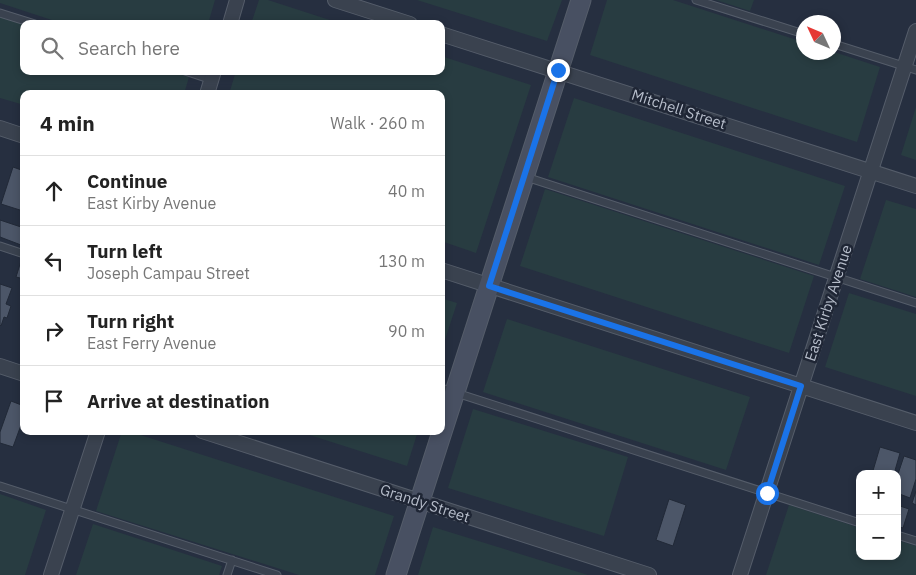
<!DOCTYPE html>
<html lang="en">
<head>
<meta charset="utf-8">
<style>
	body { margin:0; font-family:"IBM Plex Sans",sans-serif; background:#f2f2f2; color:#222 }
	.controls { position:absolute; right:15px; bottom:15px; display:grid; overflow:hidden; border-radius:10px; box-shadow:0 2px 8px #0003 }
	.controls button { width:45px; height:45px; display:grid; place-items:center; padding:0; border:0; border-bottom:1px solid #e0e0e0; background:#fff; color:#222; font:25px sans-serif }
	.compass { position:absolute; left:796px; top:15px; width:45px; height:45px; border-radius:50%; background:#fff; box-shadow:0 2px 8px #0003; rotate:314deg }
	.stop { position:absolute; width:15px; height:15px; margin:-11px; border:4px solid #1a73e8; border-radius:50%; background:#fff }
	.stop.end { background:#1a73e8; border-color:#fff; box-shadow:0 1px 5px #0008 }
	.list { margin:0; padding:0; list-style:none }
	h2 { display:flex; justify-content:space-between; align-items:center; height:65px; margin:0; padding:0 20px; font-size:21px }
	h2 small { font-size:16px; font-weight:400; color:#767676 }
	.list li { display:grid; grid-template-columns:32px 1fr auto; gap:15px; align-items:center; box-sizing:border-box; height:70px; padding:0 20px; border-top:1px solid #e0e0e0 }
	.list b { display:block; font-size:19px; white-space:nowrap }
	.list p { margin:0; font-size:16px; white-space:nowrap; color:#767676 }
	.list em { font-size:16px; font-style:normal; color:#767676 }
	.icon { flex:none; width:28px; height:28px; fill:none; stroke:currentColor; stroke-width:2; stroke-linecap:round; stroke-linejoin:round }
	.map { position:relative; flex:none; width:916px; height:575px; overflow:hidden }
	.search { position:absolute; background:#fff; box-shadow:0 2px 8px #0003; left:20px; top:20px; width:425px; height:55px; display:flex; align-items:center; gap:12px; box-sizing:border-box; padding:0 18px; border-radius:10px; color:#767676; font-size:19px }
	.panel { position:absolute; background:#fff; box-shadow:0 2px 8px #0003; left:20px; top:90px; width:425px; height:345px; border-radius:10px }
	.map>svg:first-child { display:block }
</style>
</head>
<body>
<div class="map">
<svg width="916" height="575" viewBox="0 0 916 575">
	<rect width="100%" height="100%" fill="#262f40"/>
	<path fill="#283c41" d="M0,0H215L208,24H64L0,3Z
		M259,0H268L342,24H251Z
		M417,0H562L547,41Z
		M607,0H673L803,42L804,52H834L880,67L857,142L590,55Z
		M716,0H754L750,11Z
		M0,17L24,24V71H170L189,77L184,94H24V105L0,98Z
		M441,56L531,85L476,253L441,241V94H229L236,71H441Z
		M574,98L845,186L819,265L548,177Z
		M916,107V160L901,155Z
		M545,189L814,276L789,353L520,266Z
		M886,200L916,209V297L860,279Z
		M849,293L916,314V396L825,367Z
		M441,298L457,303L441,352Z
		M507,319L750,397L726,470L483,392Z
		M473,409L628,457L604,536L448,488Z
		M122,431H128L394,516L375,575H299L96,511Z
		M297,431H418L407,466Z
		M0,494L46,510L25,575H0Z
		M789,505L860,528V556H897V540L916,546V575H766Z
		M93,524L222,566L219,575H76Z
		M433,527L588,575H418Z"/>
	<path fill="#4c5668" stroke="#212937" d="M13,167L24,171L23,211L1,204Z
		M0,220L24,228V237L21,245L0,237Z
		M21,261L24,262V279L16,277Z
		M0,284L12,288L6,304L11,306L7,318L4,317L1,326L0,325Z
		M11,401L24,406V417L13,447L0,443V432Z
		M880,447L900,453L894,474H872Z
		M904,456L916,460V479L910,498L897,493V477Z
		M916,491V505L912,503Z
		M669,499L686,505L673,546L656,540Z
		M900,506L909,509L903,528L897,526V514Z"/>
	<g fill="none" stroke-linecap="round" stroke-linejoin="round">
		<g stroke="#555d6a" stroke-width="9">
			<path id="lane" d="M696,0L804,34
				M0,13L35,24
				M834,44L916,70
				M185,71L212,80
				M526,177L916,303
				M0,246L24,254
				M441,388L860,523
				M0,486L277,575
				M897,535L916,541
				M227,575L232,560"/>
		</g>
		<g stroke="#555d6a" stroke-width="16">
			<path id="street" d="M335,0L410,24
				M230,24L237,0
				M441,34L916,186
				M207,94L214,71
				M0,128L24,136
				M441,270L916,423
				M0,366L24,374
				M202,431L649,575
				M51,575L98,431
				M740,575L916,31"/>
		</g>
		<g stroke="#555d6a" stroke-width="21">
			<path id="secondary" d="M396,575L581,0"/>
		</g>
		<use href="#lane" stroke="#3a424f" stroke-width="7"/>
		<use href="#street" stroke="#3a424f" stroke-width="14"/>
		<use href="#secondary" stroke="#485062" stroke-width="19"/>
	</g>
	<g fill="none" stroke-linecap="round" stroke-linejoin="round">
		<path stroke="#1a73e8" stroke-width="6" d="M558,70L489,286L801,386L767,493"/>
	</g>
	<g text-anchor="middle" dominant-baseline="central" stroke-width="5" stroke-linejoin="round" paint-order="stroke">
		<g font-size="15" fill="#b6bdca" stroke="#1f2635">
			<text transform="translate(679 109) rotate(18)">Mitchell Street</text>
			<text transform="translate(828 303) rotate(-72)">East Kirby Avenue</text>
			<text transform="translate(425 503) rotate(18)">Grandy Street</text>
		</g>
	</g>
</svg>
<div class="controls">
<button>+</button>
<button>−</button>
</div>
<svg class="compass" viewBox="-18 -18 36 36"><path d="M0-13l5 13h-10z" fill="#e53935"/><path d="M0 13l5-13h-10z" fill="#767676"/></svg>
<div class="stop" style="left:767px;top:493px"></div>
<div class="stop end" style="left:558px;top:70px"></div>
<div class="search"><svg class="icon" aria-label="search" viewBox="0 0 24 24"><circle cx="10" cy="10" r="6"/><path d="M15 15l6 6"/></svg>Search here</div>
<section class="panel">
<h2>4 min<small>Walk · 260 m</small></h2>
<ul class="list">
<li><svg class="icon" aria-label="ahead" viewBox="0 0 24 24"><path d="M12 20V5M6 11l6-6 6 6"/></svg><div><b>Continue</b><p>East Kirby Avenue</p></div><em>40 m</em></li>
<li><svg class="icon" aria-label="left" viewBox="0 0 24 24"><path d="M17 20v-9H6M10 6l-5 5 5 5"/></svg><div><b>Turn left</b><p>Joseph Campau Street</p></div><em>130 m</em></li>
<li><svg class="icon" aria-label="right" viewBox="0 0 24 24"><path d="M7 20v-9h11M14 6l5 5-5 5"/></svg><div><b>Turn right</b><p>East Ferry Avenue</p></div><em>90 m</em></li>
<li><svg class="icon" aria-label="arrive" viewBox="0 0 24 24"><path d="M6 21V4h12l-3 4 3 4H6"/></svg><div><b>Arrive at destination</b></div></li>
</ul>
</section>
</div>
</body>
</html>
